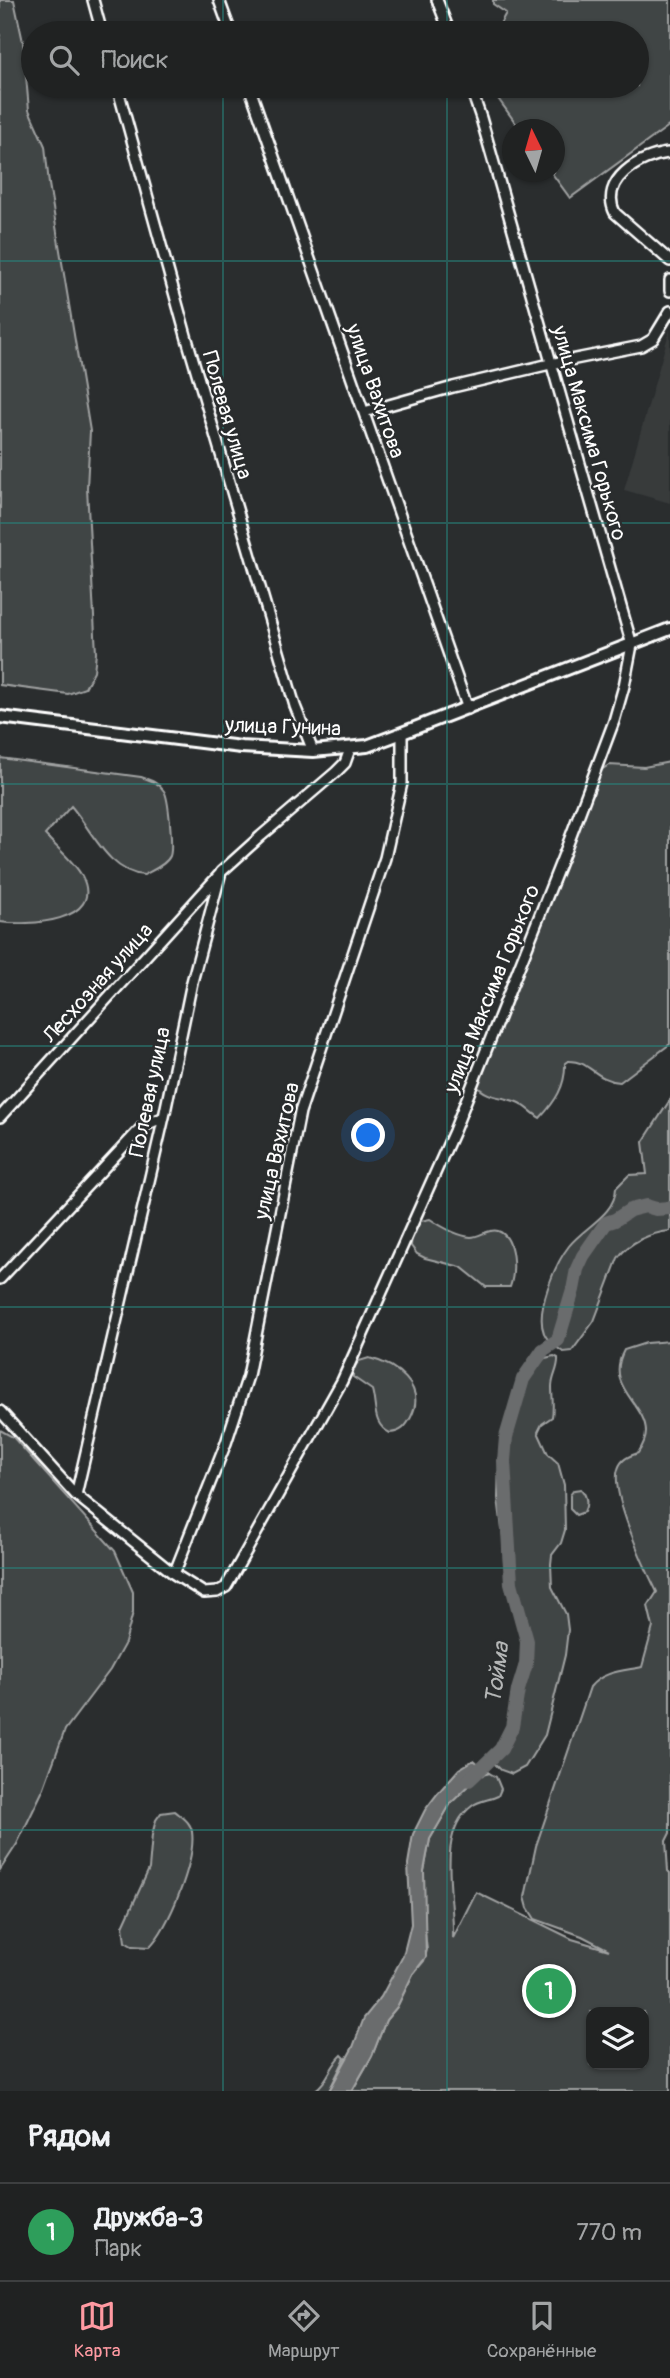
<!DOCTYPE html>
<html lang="ru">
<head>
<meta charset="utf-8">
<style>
	body { margin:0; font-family:Pangolin,sans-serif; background:#282a2a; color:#f1f3f6 }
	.controls { position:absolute; right:21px; bottom:21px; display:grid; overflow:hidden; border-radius:14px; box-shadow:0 2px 5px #0004 }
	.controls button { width:63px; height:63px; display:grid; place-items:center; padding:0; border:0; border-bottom:2px solid #3d3f40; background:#202222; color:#f1f3f6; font:35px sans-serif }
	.compass { position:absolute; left:502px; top:119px; width:63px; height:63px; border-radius:50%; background:#202222; box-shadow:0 2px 5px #0004; rotate:355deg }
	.you { position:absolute; left:369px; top:1136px; width:24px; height:24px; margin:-18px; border:5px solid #fff; border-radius:50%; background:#1a73e8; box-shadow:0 0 0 10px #1a73e833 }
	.badge { display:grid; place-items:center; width:46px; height:46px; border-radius:50%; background:#ff9aa2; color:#fff; font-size:23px; font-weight:700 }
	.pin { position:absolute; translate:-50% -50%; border:4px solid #fff; box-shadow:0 2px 7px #0006 }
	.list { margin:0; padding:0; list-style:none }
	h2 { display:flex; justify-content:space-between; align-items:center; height:91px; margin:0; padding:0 28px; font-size:30px }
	h2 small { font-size:23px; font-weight:400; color:#a2a4a5 }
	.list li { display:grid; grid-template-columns:46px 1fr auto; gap:21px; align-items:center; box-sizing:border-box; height:98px; padding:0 28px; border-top:2px solid #3d3f40 }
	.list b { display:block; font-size:26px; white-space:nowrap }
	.list p { margin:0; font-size:23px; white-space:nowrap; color:#a2a4a5 }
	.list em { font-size:23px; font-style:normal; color:#a2a4a5 }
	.icon { flex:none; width:38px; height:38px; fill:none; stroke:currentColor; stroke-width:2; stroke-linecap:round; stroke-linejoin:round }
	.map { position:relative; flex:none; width:670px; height:2091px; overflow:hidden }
	.search { position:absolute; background:#202222; box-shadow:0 2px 5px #0004; left:21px; right:21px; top:21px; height:77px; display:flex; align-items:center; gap:18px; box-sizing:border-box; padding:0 24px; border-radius:38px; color:#a2a4a5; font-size:26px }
	.sheet { height:189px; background:#202222 }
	nav { display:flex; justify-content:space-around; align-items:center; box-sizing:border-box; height:98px; border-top:2px solid #3d3f40; background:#202222; font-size:19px; color:#a2a4a5 }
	nav a { display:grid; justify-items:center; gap:4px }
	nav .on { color:#ff9aa2 }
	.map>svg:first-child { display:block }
</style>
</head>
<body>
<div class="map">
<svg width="670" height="2091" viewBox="0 0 670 2091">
	<rect width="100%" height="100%" fill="#2a2d2e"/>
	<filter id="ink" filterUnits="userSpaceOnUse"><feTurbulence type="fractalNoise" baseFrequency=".0143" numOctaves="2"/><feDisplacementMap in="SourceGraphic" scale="14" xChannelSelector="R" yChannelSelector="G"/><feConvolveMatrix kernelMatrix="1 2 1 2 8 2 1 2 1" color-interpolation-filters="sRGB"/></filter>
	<g filter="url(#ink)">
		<path fill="#373a3b" d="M670,329V503L624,490Z"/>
		<path fill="#414445" stroke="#a0a2a2" stroke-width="2" fill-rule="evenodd" d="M0,0H14L23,42L29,110L45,146L49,184L90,431L87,488L96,653L94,671L85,688L68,694L0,685Z
			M493,0H670V125L570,198L551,172H554V130L520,129L489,86H637V33H495L506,13L493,4Z
			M0,758L141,777C150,780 158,782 164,791C169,798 173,848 170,856C166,865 151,871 144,875C109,873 91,829 71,806L45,835C57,848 74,861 82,876C106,923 26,926 0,922Z
			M670,762V1044L620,1082C594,1080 590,1060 568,1061L565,1063C566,1086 555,1102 540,1118C532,1113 525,1105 517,1102C502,1096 487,1098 476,1085L478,1076L569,857L598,772L609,765L644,767Z
			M670,1100V1231C650,1233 629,1242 618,1258L594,1321L572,1351L563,1352C556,1347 547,1341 544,1333C535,1311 555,1264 569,1246C585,1226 615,1215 616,1188L629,1175L647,1174L643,1142Z
			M430,1219C442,1227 457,1236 471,1237C480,1237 489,1228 498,1231C516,1237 515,1273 510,1287H486L461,1267L425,1258L417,1254L411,1246L412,1232L421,1221Z
			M670,1341V1833L666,1841L668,1871L670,1873V2091H352L372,2056L386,2020L397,2007L413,1974L424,1961L427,1950L423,1917L424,1871L430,1839L451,1803L479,1776L489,1773L496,1777L501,1789L498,1796C490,1800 480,1800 472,1806C435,1833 455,1899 453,1938L476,1892L572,1939L609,1950L582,1936L535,1919L528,1908L525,1897L536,1846L590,1687C603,1671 623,1671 642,1667L653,1627L648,1606L657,1592C645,1568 610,1493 618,1469C621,1459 629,1456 638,1453C642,1447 646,1440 646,1432C646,1403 604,1388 624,1350L646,1343ZM591,2012H644V2065H591Z
			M554,1356L558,1358C559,1368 552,1377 552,1387C552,1398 554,1405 552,1417L542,1424L538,1432L548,1454L558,1463L564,1485L565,1530L561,1543L552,1555L551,1564L552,1587L566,1614L568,1630L565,1655L545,1735L525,1767L512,1774L501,1770L495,1764V1760L514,1727L519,1668L524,1652L519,1612L504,1565L503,1537L498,1498L499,1457L502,1436L512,1403L542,1361L545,1358Z
			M369,1358C395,1364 427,1386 411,1417C406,1427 401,1432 390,1433C372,1424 377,1407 372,1390L353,1377V1368L359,1361Z
			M0,1430L13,1437L115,1551L133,1592V1612L125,1643L110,1670L65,1730L43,1790L17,1844L0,1870Z
			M581,1489C587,1496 588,1504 584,1512L576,1515L570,1509V1495L574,1490Z
			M175,1811C182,1817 191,1822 192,1832C196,1859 169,1929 149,1947L132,1946L125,1942L123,1926L149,1869L152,1835L156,1820L161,1813Z
			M342,2055L345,2058L329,2091H314C328,2082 330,2066 342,2055Z"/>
		<path fill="#6a6c6d" stroke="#a6a7a7" stroke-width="2" d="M474,1760L489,1773L479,1776L451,1803L430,1839L424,1871L426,1957L413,1974L397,2007L386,2020L372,2056L352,2091H329L353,2047L364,2018L381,1997L403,1956L411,1924L408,1864L413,1834L425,1810L438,1793L459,1769Z"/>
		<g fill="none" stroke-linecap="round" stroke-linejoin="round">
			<path stroke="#6a6c6d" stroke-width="14" d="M469,1780L501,1749L512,1727L518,1690L526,1664L527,1641L511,1583L504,1461L506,1437L523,1379L543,1350L558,1340L573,1290L577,1269L583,1256L606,1223L615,1220L630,1210L646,1206L656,1209L670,1208"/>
			<g stroke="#fff" stroke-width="14">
				<path id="minor" d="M93,0L102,33
					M219,0L231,33
					M437,0L450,33
					M117,86L187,339L295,706L313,751
					M249,86L468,709
					M668,153C640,156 599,180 615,213L670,261
					M670,280V291
					M364,412L453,387L550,364L641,346L653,339L670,311
					M0,1117L220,874
					M0,1279L142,1127L164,1117
					M0,1411L76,1495L174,1574L204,1593L217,1592L226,1587L342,1381L356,1350L454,1131L566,849L614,721L624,686L632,645L481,118L470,86
					M76,1495L164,1117L192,982L221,872L261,836L336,772L345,763L350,749
					M174,1574L226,1443L248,1376L300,1112L385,858L402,783V733"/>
			</g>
			<g stroke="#fff" stroke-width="16">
				<path id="major" d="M0,717L241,747L313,751L367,746L402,733L670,629"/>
			</g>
			<use href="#minor" stroke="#2a2d2e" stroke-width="9"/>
			<use href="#major" stroke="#2a2d2e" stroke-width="10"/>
		</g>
	</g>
	<path fill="none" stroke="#27847c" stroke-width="2" stroke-opacity="0.55" d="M223,0V33M447,0V33M223,86V2091M447,86V2091M0,261H670M0,523H670M0,784H670M0,1046H670M0,1307H670M0,1568H670M0,1830H670"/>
	<g text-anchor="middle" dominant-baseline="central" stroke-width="5" stroke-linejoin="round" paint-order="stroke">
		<g font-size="21" fill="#fff" stroke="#2a2d2e">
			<text transform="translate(375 391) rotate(71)">улица Вахитова</text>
			<text transform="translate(227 415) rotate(74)">Полевая улица</text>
			<text transform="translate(589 433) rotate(74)">улица Максима Горького</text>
			<text transform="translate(283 727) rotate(2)">улица Гунина</text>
			<text transform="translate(98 983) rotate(-48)">Лесхозная улица</text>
			<text transform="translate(492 989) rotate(-68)">улица Максима Горького</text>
			<text transform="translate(150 1092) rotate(-78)">Полевая улица</text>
			<text transform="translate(277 1151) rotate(-77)">улица Вахитова</text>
		</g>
		<g font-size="23" font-style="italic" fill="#b4b6b6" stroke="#2a2d2e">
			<text transform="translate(497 1673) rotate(-82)">Тойма</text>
		</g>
	</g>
</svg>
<div class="controls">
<button><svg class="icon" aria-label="layers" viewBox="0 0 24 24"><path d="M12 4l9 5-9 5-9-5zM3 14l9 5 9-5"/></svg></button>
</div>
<svg class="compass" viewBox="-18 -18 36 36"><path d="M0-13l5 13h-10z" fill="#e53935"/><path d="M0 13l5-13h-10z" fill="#a2a4a5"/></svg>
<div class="you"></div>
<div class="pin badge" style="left:549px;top:1991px;background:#2e9e5b">1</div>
<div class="search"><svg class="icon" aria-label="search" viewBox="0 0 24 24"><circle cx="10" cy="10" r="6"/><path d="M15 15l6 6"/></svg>Поиск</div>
</div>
<section class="sheet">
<h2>Рядом<small></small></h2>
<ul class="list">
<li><span class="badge" style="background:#2e9e5b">1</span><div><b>Дружба-3</b><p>Парк</p></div><em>770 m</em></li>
</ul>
</section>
<nav>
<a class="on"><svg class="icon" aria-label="map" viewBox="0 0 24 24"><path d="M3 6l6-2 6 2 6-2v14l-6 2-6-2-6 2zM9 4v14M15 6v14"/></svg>Карта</a>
<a><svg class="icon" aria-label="directions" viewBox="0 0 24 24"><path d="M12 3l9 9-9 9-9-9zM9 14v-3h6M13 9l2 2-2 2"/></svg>Маршрут</a>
<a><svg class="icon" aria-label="saved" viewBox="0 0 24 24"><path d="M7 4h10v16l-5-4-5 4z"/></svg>Сохранённые</a>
</nav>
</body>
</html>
